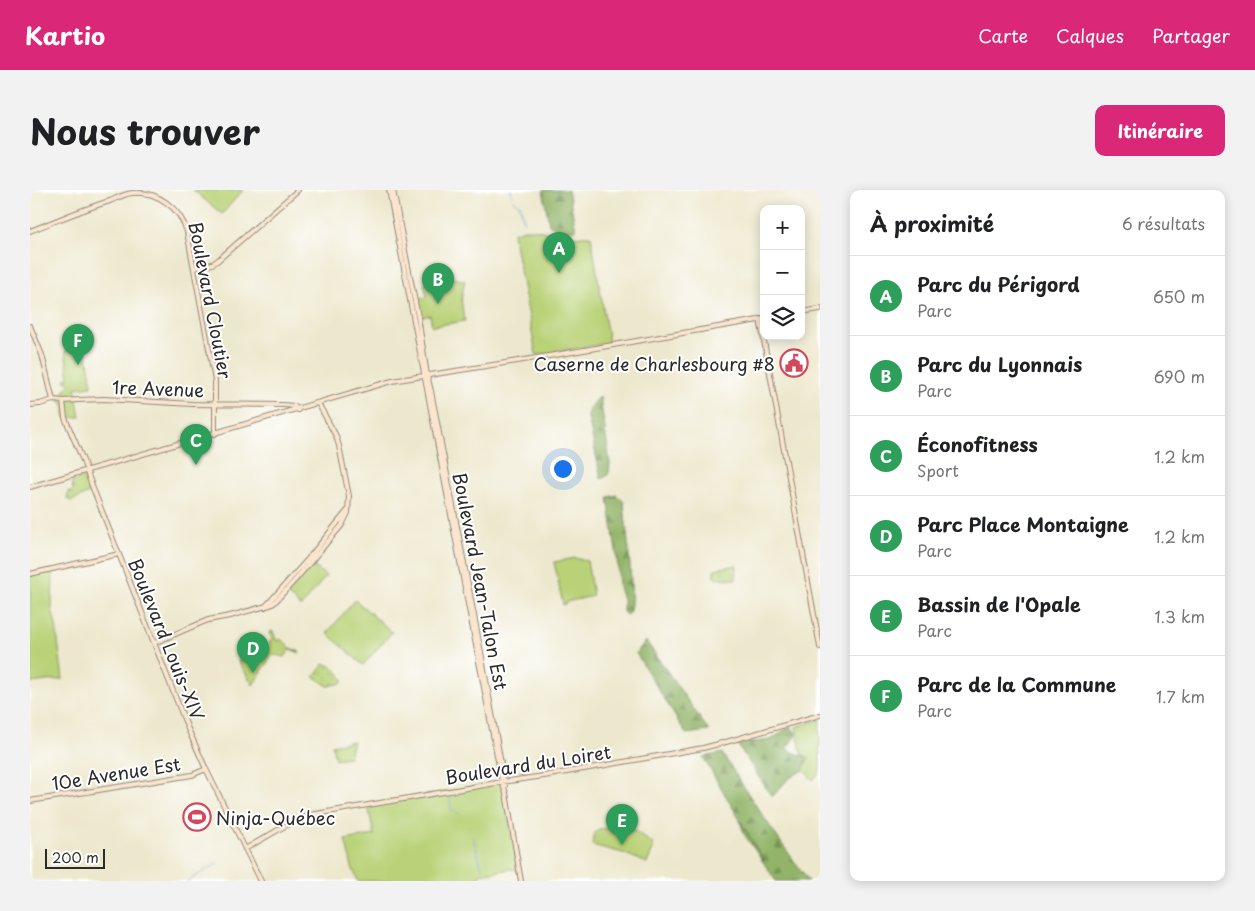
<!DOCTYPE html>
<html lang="fr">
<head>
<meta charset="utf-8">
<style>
	body { margin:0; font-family:"Playpen Sans",sans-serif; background:#f2f2f2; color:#202124 }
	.controls { position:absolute; right:15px; top:15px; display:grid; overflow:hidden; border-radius:10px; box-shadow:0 2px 12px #0003 }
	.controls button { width:45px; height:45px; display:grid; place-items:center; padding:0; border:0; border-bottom:1px solid #e0e0e0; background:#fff; color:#202124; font:25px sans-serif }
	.scale { position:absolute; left:15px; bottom:12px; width:60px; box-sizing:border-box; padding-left:5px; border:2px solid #2b2b2b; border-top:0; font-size:14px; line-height:18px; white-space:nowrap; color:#2b2b2b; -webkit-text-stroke:4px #fff; paint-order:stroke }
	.you { position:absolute; left:532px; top:278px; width:18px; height:18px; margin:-12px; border:4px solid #fff; border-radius:50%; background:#1a73e8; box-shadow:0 0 0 8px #1a73e833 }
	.badge { display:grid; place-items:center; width:32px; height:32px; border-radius:50%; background:#db2777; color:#fff; font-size:16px; font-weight:700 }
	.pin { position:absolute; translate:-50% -41px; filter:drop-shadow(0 1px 2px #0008) }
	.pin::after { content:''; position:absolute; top:26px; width:18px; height:15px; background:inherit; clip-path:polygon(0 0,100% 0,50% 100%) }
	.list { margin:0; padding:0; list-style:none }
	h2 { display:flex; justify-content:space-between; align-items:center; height:65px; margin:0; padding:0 20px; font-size:21px }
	h2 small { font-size:16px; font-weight:400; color:#757577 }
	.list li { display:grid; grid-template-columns:32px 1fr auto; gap:15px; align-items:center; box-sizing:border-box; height:80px; padding:0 20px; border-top:1px solid #e0e0e0 }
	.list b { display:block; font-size:19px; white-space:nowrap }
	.list p { margin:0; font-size:16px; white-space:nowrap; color:#757577 }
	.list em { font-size:16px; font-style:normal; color:#757577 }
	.icon { flex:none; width:28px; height:28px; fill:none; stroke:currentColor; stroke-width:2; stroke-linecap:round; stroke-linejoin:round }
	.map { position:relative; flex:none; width:790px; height:691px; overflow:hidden; border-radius:10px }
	header { display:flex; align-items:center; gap:30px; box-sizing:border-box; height:70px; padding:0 25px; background:#db2777; color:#fff }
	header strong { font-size:24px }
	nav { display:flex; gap:28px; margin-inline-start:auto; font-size:18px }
	.intro { display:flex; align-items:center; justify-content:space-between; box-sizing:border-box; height:120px; padding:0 30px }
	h1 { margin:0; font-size:35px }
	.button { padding:12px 22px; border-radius:10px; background:#db2777; color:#fff; font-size:18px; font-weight:700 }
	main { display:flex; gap:30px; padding:0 30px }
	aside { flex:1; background:#fff; border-radius:10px; box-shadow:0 2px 12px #0003 }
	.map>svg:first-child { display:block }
</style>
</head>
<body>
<header>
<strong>Kartio</strong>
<nav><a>Carte</a><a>Calques</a><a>Partager</a></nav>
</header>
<div class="intro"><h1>Nous trouver</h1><a class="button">Itinéraire</a></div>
<main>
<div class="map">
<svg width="790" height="691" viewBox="0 0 790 691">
	<defs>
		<pattern id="grass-dots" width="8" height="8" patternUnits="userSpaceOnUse" patternTransform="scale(1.25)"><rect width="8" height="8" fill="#b9d277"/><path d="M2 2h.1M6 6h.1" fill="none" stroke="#9fb467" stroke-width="1.8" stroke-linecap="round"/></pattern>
		<pattern id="forest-firs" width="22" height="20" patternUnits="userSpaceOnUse" patternTransform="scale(1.25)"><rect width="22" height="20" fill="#92b468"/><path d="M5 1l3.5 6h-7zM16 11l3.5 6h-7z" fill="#779356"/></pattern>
	</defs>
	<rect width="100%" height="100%" fill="#fff"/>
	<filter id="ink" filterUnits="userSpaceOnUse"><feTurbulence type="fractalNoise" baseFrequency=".02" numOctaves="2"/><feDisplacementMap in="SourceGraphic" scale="10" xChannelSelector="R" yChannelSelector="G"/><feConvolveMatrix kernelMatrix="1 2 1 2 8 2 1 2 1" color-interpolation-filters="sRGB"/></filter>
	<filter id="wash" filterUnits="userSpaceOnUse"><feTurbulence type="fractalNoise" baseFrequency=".0096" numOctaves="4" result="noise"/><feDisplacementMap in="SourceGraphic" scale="20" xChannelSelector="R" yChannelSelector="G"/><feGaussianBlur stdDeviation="1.12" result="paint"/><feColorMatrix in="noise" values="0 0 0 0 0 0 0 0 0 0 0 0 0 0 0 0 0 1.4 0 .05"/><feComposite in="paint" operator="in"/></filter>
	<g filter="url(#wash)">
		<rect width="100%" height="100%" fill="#ede8cd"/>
		<path fill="url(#grass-dots)" stroke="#727e51" d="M706,375L707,377L706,389L685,388L684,380L685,379Z
			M294,474C302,474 311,484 313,491L312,493L298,496L284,487Z"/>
		<path fill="url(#forest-firs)" stroke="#5e704a" d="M513,0H538L546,40L533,41L519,34Z
			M570,207L580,273C579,282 581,285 571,289L558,227C557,217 563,213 570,207Z
			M587,305L594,312C595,330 606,411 599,423C598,424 597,424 596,425L593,422V410L589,397L587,368L579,315L578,307Z
			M616,451L679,541L656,544L606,463Z
			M760,536L767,544L756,559L777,568L773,580L758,589L742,607L707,554L741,550Z
			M692,563C720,607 748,650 779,691H746L714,644L710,631L734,671L673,567Z"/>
		<path fill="#b9d277" stroke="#727e51" d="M163,0H213L192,24Z
			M494,39C510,38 518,44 533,47C542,48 552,45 561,46L579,153L508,165L506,164L483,43Z
			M425,88L435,91C430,110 431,113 435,131L402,136L400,125L388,127L384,109L397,107L394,94Z
			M56,158L62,196L45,198L50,227L35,228L33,212L29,211V205L35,204L34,201L36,200V198L39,196L38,191L36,192L35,189L39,188L35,161Z
			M51,288H54L61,302L42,311L37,309L38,301L41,303L43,300L42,292Z
			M545,368L557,371L563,406L536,412L535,414L533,415L524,372Z
			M281,374L296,386L271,417L256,404Z
			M23,379L22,419L26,436L33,489L0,493V384Z
			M325,410L362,442L333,475L297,443Z
			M243,441L246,450H252L261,458L270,462L269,463L265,461L260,459L255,467L245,465L242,466L223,495L208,471L239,464L240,451H242L240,442Z
			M790,529V582L783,590L773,580L779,567L772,565L766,537Z
			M323,551L319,567L305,569L302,555Z
			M472,592L489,681L482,679L449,684L450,691H328L322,677L315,650L344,645L338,615Z
			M597,636L608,643L623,654V660L617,673L593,663L562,655C563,649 563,643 569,639Z"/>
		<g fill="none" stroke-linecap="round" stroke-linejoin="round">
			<path stroke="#6d9dd6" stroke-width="1" d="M481,0L483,10L490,15L494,31
				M418,605L420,609L421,620L429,624
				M443,647L452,679
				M158,691L188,673"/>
		</g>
	</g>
	<g filter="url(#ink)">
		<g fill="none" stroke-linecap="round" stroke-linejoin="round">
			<g stroke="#8c8a7c" stroke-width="6">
				<path id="secondary" d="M359,0L472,592L476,603L491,691
					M363,0L388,127L397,185L401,201L451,462L475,596
					M0,41C26,31 53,19 80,11C87,8 94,4 102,3C127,0 150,18 157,42L185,191V244
					M164,78L182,74L187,71L268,0
					M771,122L790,119
					M730,129L790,457
					M0,136L12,165L23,210
					M33,211L35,228L52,268L62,296L158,539L176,579L231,691
					M0,215L10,214L23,210L33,211L48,210L74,209L163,214L253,215L264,216L268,220
					M0,297L362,191L531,164L734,129
					M0,384L89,364
					M235,417L278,369L318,320
					M124,453L178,430L200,426L240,415L244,413L266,389L312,335L318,323L319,306L309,256L306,246L288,213
					M0,611L162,585L176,579
					M215,659L262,632L280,625L472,592L514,586L673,558L696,552L790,525"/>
			</g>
			<use href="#secondary" stroke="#fbe5cf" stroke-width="4"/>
		</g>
	</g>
	<defs>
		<g id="civic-ring" transform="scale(1.4375)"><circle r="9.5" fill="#fff" stroke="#d1495b" stroke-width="1.5"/><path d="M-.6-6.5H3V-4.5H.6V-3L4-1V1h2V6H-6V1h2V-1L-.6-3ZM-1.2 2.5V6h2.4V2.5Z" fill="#d1495b"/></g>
		<g id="stadium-ring" transform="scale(1.4375)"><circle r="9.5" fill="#fff" stroke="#d1495b" stroke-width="1.5"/><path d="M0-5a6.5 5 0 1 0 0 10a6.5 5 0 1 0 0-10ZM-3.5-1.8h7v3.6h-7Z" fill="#d1495b"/></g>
	</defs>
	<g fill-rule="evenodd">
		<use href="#civic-ring" x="764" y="173"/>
		<use href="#stadium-ring" x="167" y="627"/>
	</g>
	<g text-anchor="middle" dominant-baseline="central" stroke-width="4" stroke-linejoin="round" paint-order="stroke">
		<g font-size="18" fill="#2b2b2b" stroke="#fff">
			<text transform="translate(181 110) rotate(79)">Boulevard Cloutier</text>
			<text transform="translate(128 198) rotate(2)">1re Avenue</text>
			<text transform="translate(451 391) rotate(79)">Boulevard Jean-Talon Est</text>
			<text transform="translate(137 449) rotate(68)">Boulevard Louis-XIV</text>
			<text transform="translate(498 574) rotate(-9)">Boulevard du Loiret</text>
			<text transform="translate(86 583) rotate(-9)">10e Avenue Est</text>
		</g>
		<g font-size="18" fill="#2b2b2b" stroke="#fff" text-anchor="end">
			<text x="745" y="173">Caserne de Charlesbourg #8</text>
			<text x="186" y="627" text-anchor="start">Ninja-Québec</text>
		</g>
	</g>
</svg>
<div class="controls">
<button>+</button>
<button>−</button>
<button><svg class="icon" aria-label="layers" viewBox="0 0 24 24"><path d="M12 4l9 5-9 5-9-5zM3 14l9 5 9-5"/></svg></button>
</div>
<div class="scale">200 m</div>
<div class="you"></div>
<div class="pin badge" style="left:529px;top:83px;background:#2e9e5b">A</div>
<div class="pin badge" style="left:408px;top:114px;background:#2e9e5b">B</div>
<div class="pin badge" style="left:166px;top:275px;background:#2e9e5b">C</div>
<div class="pin badge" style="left:223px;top:483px;background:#2e9e5b">D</div>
<div class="pin badge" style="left:592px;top:655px;background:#2e9e5b">E</div>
<div class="pin badge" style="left:48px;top:175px;background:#2e9e5b">F</div>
</div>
<aside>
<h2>À proximité<small>6 résultats</small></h2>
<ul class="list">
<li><span class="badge" style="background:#2e9e5b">A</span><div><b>Parc du Périgord</b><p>Parc</p></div><em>650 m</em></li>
<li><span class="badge" style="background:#2e9e5b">B</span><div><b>Parc du Lyonnais</b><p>Parc</p></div><em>690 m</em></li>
<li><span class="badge" style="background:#2e9e5b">C</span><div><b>Éconofitness</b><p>Sport</p></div><em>1.2 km</em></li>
<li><span class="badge" style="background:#2e9e5b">D</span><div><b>Parc Place Montaigne</b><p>Parc</p></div><em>1.2 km</em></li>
<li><span class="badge" style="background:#2e9e5b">E</span><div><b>Bassin de l'Opale</b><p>Parc</p></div><em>1.3 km</em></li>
<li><span class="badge" style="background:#2e9e5b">F</span><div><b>Parc de la Commune</b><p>Parc</p></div><em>1.7 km</em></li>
</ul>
</aside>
</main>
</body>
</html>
